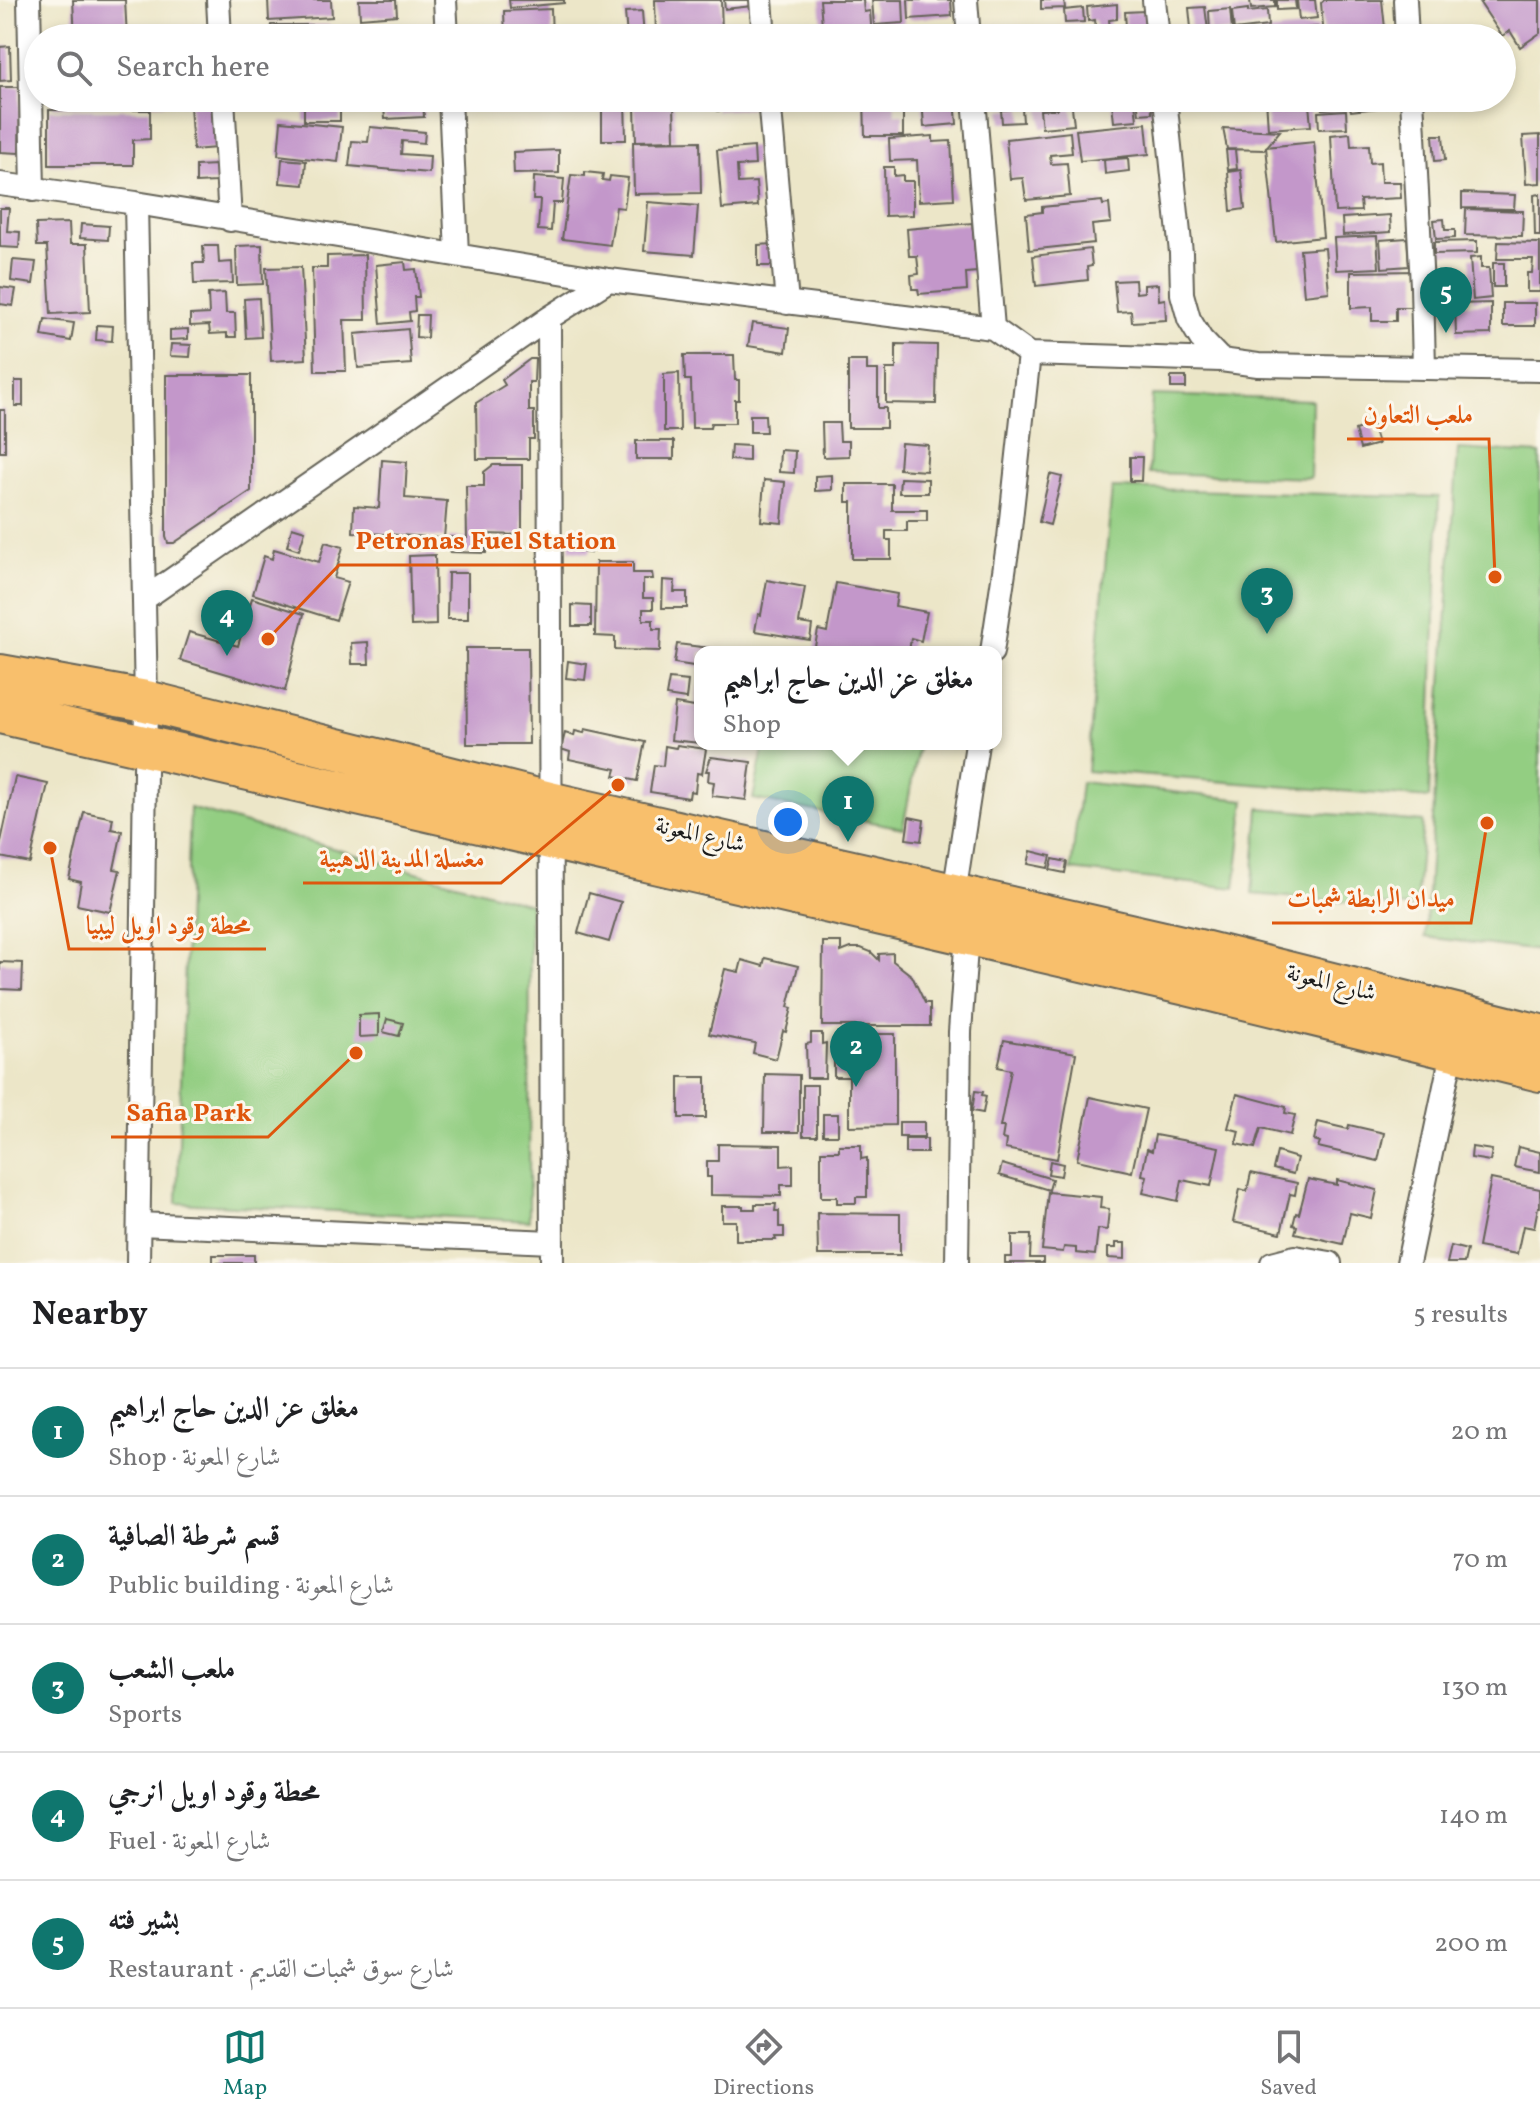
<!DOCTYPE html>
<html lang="en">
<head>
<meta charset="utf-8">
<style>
	body { margin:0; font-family:Vollkorn,Amiri,serif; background:#f2f2f2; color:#202124 }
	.you { position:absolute; left:788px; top:822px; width:28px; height:28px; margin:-20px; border:6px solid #fff; border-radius:50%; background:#1a73e8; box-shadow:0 0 0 12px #1a73e833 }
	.badge { display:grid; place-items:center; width:52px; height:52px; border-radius:50%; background:#0f766e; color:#fff; font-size:26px; font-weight:700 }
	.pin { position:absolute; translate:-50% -66px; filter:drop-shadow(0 2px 4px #0008) }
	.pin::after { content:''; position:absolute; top:42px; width:28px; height:24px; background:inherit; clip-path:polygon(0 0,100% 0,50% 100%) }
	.popup { position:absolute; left:694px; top:646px; width:308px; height:104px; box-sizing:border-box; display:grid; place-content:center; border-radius:16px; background:#fff; filter:drop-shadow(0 2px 6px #0005); font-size:26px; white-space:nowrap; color:#757577 }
	.popup b { font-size:30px; color:#202124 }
	.popup::after { content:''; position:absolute; left:50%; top:100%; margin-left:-16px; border:16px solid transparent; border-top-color:#fff }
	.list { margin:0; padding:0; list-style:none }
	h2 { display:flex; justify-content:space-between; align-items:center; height:104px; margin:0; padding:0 32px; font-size:34px }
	h2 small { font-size:26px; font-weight:400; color:#757577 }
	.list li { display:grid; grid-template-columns:52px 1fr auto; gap:24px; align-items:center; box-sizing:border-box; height:128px; padding:0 32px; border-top:2px solid #e0e0e0 }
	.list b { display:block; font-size:30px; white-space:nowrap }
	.list p { margin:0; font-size:26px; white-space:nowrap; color:#757577 }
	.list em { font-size:26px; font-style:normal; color:#757577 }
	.icon { flex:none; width:44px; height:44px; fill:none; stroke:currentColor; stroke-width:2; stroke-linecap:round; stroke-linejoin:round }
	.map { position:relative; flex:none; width:1540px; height:1263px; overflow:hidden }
	.search { position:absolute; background:#fff; box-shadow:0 4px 12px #0003; left:24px; right:24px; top:24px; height:88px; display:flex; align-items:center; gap:20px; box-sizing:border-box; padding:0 28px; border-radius:44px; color:#757577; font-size:30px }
	.sheet { height:744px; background:#fff }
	nav { display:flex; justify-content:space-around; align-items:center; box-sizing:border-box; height:112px; border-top:2px solid #e0e0e0; background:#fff; font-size:22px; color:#757577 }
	nav a { display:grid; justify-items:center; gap:4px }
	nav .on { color:#0f766e }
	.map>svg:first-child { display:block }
</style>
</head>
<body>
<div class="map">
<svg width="1540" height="1263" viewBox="0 0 1540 1263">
	<rect width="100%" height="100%" fill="#fbf7ec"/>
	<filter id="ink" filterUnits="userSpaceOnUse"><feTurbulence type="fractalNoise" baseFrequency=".0125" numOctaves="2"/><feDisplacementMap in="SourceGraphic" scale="16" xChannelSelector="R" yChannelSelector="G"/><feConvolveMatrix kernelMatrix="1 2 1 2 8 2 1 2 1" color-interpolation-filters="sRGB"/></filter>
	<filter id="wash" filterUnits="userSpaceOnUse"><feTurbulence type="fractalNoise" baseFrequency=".006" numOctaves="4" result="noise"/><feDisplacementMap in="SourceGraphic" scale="32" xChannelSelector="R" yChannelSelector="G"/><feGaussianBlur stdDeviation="1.8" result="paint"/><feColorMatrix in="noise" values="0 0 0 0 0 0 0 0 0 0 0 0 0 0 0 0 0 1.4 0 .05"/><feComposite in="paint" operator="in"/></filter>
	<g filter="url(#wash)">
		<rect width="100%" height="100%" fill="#ece6c8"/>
		<path fill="#93ce82" stroke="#58754f" stroke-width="2" d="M1152,395L1312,400L1310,478L1149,473Z
			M1458,449L1540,454V951L1425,937Z
			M1112,488L1439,497L1429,798L1087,771Z
			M764,744H919L903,828L753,799Z
			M1081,782L1245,800L1235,888L1071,870Z
			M190,808L530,904L529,1221L177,1203Z
			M1259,808L1423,822L1416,908L1252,894Z"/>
		<g id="blocks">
			<path fill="#c397ca" d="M73,0H125L127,38H75Z
				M268,0H331L332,17L269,21Z
				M359,0H396L397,15L360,18Z
				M509,0H564V3L510,8Z
				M655,0H721L722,33L656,35Z
				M724,0H752V6L725,9Z
				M820,0H863L864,12L870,11L872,38H823Z
				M872,0H903L904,23L874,25Z
				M908,0H951L952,16L909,19Z
				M1041,0H1064L1065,8L1041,9Z
				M1250,0H1275V7L1251,9Z
				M1277,0H1295L1296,9L1277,10Z
				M1297,0H1315L1317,18L1299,20Z
				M1324,0H1382L1386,38H1324L1321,3Z
				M1485,0H1540V33L1520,47L1510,31L1502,36L1480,3Z
				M1117,4V19L1109,20L1110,28L1096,29L1095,20L1088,21L1087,7Z
				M1205,7L1208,31H1205L1206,38H1192L1189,8Z
				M1083,8L1084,22L1065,23L1064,10Z
				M551,9L552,38H505L504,11Z
				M1230,9L1232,31L1210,33L1209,11Z
				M1248,9V12L1267,10L1268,26L1234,30L1232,11Z
				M642,11L644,38H627L625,12Z
				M1145,11L1146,27H1126L1125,12Z
				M392,23L393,38H343L342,26Z
				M271,25H331V38H271Z
				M1317,27L1318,38H1259V32Z
				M916,32L917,38H874V34Z
				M10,46L11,80L0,81V47Z
				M0,87H20L19,153L0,152Z
				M53,98H119V105L53,107Z
				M138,98H194V103L138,105Z
				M304,98H340V121H304Z
				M359,98H423L424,117L385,119L384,107L360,108Z
				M508,98H555V105L509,107Z
				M602,98H625L626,140H602Z
				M641,98H692V100L641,103Z
				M715,98H752L753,108L717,111Z
				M864,98H894L895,114H903V136H865Z
				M922,98H955L957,124L924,127Z
				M1012,98H1053L1054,104L1012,107Z
				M1056,98H1071L1074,125L1042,128L1040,110L1057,109Z
				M1137,98H1151L1152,113L1139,114Z
				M1266,98H1319V103L1309,104L1311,126L1268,129Z
				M1321,98H1385L1386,107L1351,111L1350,107L1322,109Z
				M1135,102L1137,120L1114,122L1112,103Z
				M214,104L216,148L193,150L190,105Z
				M674,105L675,140L636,141L635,106Z
				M1022,108L1023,122L1002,123L1001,110Z
				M49,110H150V139L133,140V165H49Z
				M1346,110L1347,128L1319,129L1318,112Z
				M281,121L342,127L338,162L278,155Z
				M1146,123L1149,154L1080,161L1076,130Z
				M370,127L425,132L424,143L402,141L401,154L430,156L429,173L349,166L352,141L368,142Z
				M1223,128L1260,130L1280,131L1264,150L1227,149Z
				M1070,132L1072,153L1050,155L1051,164L1067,163L1070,196L1026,200L1023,178L1010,179L1006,139Z
				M1350,133L1351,146L1369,145L1370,163L1380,162L1381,182H1400L1401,198L1360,200L1361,211L1335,212L1331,135Z
				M1433,135H1443L1445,160L1435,161Z
				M1540,135V183L1526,184L1523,136Z
				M933,136V142L951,141L954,199L919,201L917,160L890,161L889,139Z
				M700,141L701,193L634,194L633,142Z
				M1314,142L1323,237L1276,242L1266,147Z
				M754,147L755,165L737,166L738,183L756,182L758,206L722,209L717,150Z
				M559,150V173L514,174L513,152Z
				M1226,150H1235L1237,169L1228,170Z
				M1128,158L1129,171L1105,174L1104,160Z
				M282,159L306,161L304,185L280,183Z
				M216,165V182L196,183V166Z
				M884,167H894V176L903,175V181H913V215L885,216Z
				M1241,170L1245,209L1231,211L1228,172Z
				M585,172L603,174L602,180L609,181L610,176L628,178L624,208L616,207L610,245L562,239L571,175L585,176Z
				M534,177L564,179L562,203H553L551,231L538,230L540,200H533Z
				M1462,193L1515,195L1514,209L1462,208Z
				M1540,194V236H1535L1534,195Z
				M1102,201L1103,205L1109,204L1111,223L1092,225L1094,243L1029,250L1026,214L1042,212V207Z
				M648,202L698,206L694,255L644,251Z
				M0,208H9L7,231L20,232L19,248L0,247Z
				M1466,209L1523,211L1522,236L1465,235Z
				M1390,215L1391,232L1343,235L1342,218Z
				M1444,219L1445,230H1455V238L1436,239L1434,220Z
				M69,223L70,244H87L90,312L51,314L47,246H37L36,224Z
				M972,223L977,272L966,273L967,290L919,294L918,289H912L911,275L919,274L917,256H909L907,229Z
				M81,224L109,226L108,240L80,238Z
				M1377,236L1379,268L1336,270L1334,238Z
				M1407,238L1409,266L1382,268L1380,240Z
				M1477,241V253L1434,254V242Z
				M1498,242L1540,243V292H1527V273H1532L1533,259H1497Z
				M774,244V266H758V245Z
				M262,245L263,284L237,285L236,246Z
				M203,246H218L219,263L232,262L233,283L194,284L193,263H204Z
				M1325,248L1329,292L1304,295L1300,250Z
				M1090,249L1092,266L1087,267L1088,280L1036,286L1033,256Z
				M365,255L366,320H344L346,371H315L312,268H327V256Z
				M1481,257V268H1489L1491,298L1473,300L1470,258Z
				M13,260L36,262L33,284L11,281Z
				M405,262L406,270L416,269L419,297H414L415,311L409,312L410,321L381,324L376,265Z
				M1493,263H1504V287H1493Z
				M301,267L306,359L271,361L266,268Z
				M1417,271V307H1396V321H1372V307L1351,308V272Z
				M1135,280L1136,293L1144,292V285L1158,284L1159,300L1165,299L1166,320L1132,322L1131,311L1117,312L1114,281Z
				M0,287L16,289L13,306L0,304Z
				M225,293L226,313H235L236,337H227V333L210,334L209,325L190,326V315L209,314L208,294Z
				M259,298L261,337L246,338L244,299Z
				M1491,303V334L1456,335L1455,304Z
				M1503,303H1535V326H1503Z
				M417,315H428L427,338L416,337Z
				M45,319L74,323L71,341L42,336Z
				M752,323L789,328L786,352L748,346Z
				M97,325L113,326L112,341L96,340Z
				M188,329V339L170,340V330Z
				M408,329L411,364L358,368L355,334Z
				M171,344L191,345L190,357L170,356Z
				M896,344L937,345L936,404L886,403V369H896Z
				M684,355H734L735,380H739V400H735V423H711L710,428H692L691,380H685Z
				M530,359H535L534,382H529V411H534V439H529V459H477L476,403L505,385L502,380Z
				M848,361H867V370H878V408H886V428H848Z
				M679,373L680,431H664V374Z
				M166,375H251V491L174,543H168L166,537Z
				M1171,377H1186V388H1171Z
				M15,381H23V406H15Z
				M0,410H5V452H0Z
				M750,415H765L766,432H750Z
				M822,423H839L840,441H849V456L823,457Z
				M1372,424L1378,444L1360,449L1355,430Z
				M636,441H674V459H636Z
				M901,443L928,445L926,471L899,469Z
				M731,445L749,446V461L730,460Z
				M780,450L795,451L794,473L779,472Z
				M1130,457H1142L1141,481H1130Z
				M382,460L407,462L405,498L447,501L444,538L353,532L354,506L379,508Z
				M493,465H522V535L486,534V553L449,552V537L467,538L466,486H484V472Z
				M1050,474L1062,477L1050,525L1039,522Z
				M832,475V490L815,491V476Z
				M900,478L928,479V493H899Z
				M764,480L785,482L782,523L761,521Z
				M846,484H892V510H927V521H907V531H886V540H891V559H852V502H846Z
				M292,527L305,531L299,550L287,546Z
				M571,538L592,541L590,553L569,550Z
				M325,542L343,547L334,578L348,582L336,620L253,594L264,556L272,559L274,549L319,562Z
				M435,555L436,625L411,626L409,556Z
				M596,562H633V573H652L653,579H643V598H653V609H643V620H653V629H661L660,651L615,650V637L595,636Z
				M448,573H468V619H447Z
				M663,580L675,581L674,592H687V608H662Z
				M767,580L805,587L799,623L812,625L810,640L755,631L758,614L761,615Z
				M836,583L897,594L895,606L927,612L921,641L911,638L909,652H814L818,630L827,632Z
				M252,598L304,614L285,691L180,660L189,632L238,646Z
				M572,605L591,606V626H572Z
				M368,642L369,664H352L351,643Z
				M677,644L726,650V652H700V667L674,663Z
				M466,648H528L529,744H467Z
				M568,661L587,664L585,680L566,678Z
				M669,679L688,681L686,699L666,696Z
				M698,681L700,743L671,740L675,704L695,707Z
				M585,729L645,742L637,781L614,776L616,769L569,759L570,752L561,749L565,733L574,736L575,731L584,733Z
				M677,745L706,749L702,774L697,773L695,792L690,791L689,798L650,792L654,765L663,766L665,746L676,748Z
				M711,757L751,762L746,800L712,796L714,782L708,781L709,771H706Z
				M15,777L48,784L30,863L0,857V846Z
				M84,812L113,818L111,829L122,831L114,869L120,870L110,912L77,905L81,882L69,879Z
				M909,817L924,820L921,841L906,839Z
				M1031,851L1051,856L1048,868L1028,864Z
				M1053,859L1067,862L1065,873L1050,870Z
				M589,893L621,902L609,942L578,933Z
				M823,942H841V952L851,948H861L871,952L879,960V954L893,953V961L912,976L925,1003H930V1026H822Z
				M765,958L798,966L788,1007L792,1008L786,1032L783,1031L776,1059L753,1053L755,1043L709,1034L725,969L739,972L742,960L763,966Z
				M0,962L23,963L22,990L0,989Z
				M379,1014V1036L359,1037V1015Z
				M387,1019L403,1023L399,1036L383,1032Z
				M811,1033H822V1044L826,1043L825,1078H807L806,1044L811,1043Z
				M849,1034H895V1125L849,1126V1077H834V1046H849Z
				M1004,1040L1076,1053L1057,1159L1005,1149L1006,1140L1002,1139L1004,1127H1000L1011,1070L998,1067Z
				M765,1074L799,1075V1132H764Z
				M679,1077H706V1118H679Z
				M803,1085H817V1136H803Z
				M975,1091L983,1092L982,1095L986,1096L983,1113L972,1111Z
				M1237,1094L1286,1107L1285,1113L1295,1115L1290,1135L1261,1128L1255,1148L1236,1144L1239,1131L1228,1128Z
				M1090,1097L1146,1109L1132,1172L1077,1160Z
				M823,1114H838V1135H823Z
				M899,1122H924V1137H899Z
				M1318,1122L1348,1129L1349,1125L1384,1133L1378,1161L1318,1147L1320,1142L1314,1140Z
				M1155,1135L1219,1147L1211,1186L1182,1180L1178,1201L1143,1193L1147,1176L1142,1175L1147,1149L1152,1151Z
				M905,1139H927V1153H905Z
				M718,1144L781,1145V1166L793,1165V1185H781V1196L711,1195V1177H707V1161H718Z
				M839,1145H861V1159L867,1158V1197H856V1203H837V1197H821V1151H839Z
				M1472,1147L1492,1150L1490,1161L1471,1158Z
				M1518,1147L1540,1152V1172L1514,1167Z
				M1277,1152L1297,1158L1293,1174L1273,1169Z
				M1050,1161L1063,1164L1061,1176L1048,1174Z
				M1002,1164L1052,1179L1049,1190L999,1175Z
				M1251,1173L1297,1183L1295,1195L1290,1194L1281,1233L1233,1222L1240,1189L1247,1191Z
				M1308,1179L1337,1185V1180L1377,1190L1371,1218L1350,1213L1343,1244L1295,1233L1297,1226L1293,1225L1296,1213L1299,1214Z
				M1491,1179L1540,1189V1207H1538L1534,1228L1523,1226L1517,1254L1478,1247Z
				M1048,1192L1101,1197L1100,1208L1109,1209L1107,1230L1098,1229L1095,1255L1076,1253V1248L1064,1247L1063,1252L1042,1250Z
				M755,1204H776L775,1211H779V1227H784V1237H775L776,1240H736V1221H722V1206H743V1209H755Z
				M817,1213L900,1214V1255H818Z
				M1012,1235H1031L1030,1258H1043V1263H1005V1257H1012Z
				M1116,1243H1125V1259L1108,1258V1248H1116Z
				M1451,1246L1467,1250L1464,1263H1447Z
				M213,1255H254V1263H213Z"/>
		</g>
	</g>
	<g filter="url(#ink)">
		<use href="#blocks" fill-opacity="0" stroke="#656358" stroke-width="2"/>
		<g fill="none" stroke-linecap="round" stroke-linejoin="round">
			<g stroke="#656358" stroke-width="26">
				<path id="street" d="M29,0L33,190
					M218,0L220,38
					M445,0L447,38
					M761,0L764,38
					M966,0L969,38
					M1154,0L1158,38
					M1405,0L1407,38
					M223,98L230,220
					M450,98L457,254
					M769,98L787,303
					M974,98L993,328
					M1165,98L1181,253L1182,294L1189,319L1201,339L1221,360L1258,365L1540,370
					M1412,98L1422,286L1424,368
					M0,184L136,203L609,280L993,328L1029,354L1221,360
					M136,203L146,701L138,1263
					M144,599L549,318
					M992,652L1009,538L1029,354
					M139,1224L552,1242
					M552,1263L549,318L609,280
					M957,1263L960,1032L967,934L954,894L977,744
					M1272,1263L1295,1257L1330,1263
					M1408,1263L1453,1048"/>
			</g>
			<g stroke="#656358" stroke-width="44">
				<path id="highway" d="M0,675L146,701L549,802L1199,950L1540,1035
					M0,713L1187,985L1540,1071"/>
			</g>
			<use href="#street" stroke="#fff" stroke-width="22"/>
			<use href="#highway" stroke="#f8bf6c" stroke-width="40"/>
		</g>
	</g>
	<g text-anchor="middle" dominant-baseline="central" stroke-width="6" stroke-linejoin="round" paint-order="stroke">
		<g font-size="24" fill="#1c1c1c" stroke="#fbf7ec">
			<text transform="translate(700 836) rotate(13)">شارع المعونة</text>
			<text transform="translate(1331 984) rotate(14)">شارع المعونة</text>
		</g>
	</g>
	<path fill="none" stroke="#de560d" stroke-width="3" d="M1495 577L1489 439H1347M268 639L339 565H632M618 785L501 883H303M1487 823L1471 923H1272M50 848L69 949H266M356 1053L268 1137H111"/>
	<g fill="#de560d" stroke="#fbf7ec" stroke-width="3">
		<circle cx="1495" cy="577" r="8"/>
		<circle cx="268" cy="639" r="8"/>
		<circle cx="618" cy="785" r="8"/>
		<circle cx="1487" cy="823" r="8"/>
		<circle cx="50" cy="848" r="8"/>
		<circle cx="356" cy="1053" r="8"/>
	</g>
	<g font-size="26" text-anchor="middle" font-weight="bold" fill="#de560d" stroke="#fbf7ec" stroke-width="6" stroke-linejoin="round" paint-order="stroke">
		<text x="1418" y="423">ملعب التعاون</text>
		<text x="486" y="549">Petronas Fuel Station</text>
		<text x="402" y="867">مغسلة المدينة الذهبية</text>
		<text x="1371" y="907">ميدان الرابطة شمبات</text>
		<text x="168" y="934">محطة وقود اويل ليبيا</text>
		<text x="189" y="1121">Safia Park</text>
	</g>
</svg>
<div class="you"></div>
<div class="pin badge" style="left:848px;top:842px">1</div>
<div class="popup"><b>مغلق عز الدين حاج ابراهيم</b>Shop</div>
<div class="pin badge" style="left:856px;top:1087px">2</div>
<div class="pin badge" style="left:1267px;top:634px">3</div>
<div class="pin badge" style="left:227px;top:656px">4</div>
<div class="pin badge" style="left:1446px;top:333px">5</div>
<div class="search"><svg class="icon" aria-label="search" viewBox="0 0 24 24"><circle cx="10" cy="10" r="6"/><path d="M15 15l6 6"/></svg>Search here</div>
</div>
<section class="sheet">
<h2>Nearby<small>5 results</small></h2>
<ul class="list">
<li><span class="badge">1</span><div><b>مغلق عز الدين حاج ابراهيم</b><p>Shop · شارع المعونة</p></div><em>20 m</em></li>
<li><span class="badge">2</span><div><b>قسم شرطة الصافية</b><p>Public building · شارع المعونة</p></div><em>70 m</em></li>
<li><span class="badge">3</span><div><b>ملعب الشعب</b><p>Sports</p></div><em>130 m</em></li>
<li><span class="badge">4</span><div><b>محطة وقود اويل انرجي</b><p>Fuel · شارع المعونة</p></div><em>140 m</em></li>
<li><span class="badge">5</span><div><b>بشير فته</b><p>Restaurant · شارع سوق شمبات القديم</p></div><em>200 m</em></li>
</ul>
</section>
<nav>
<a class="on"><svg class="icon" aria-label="map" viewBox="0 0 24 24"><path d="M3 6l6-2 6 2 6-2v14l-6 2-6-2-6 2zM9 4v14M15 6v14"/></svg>Map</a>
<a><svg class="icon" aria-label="directions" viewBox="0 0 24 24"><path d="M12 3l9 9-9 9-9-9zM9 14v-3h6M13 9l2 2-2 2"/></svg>Directions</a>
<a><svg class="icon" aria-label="saved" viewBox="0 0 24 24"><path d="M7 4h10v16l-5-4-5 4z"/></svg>Saved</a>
</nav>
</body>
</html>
